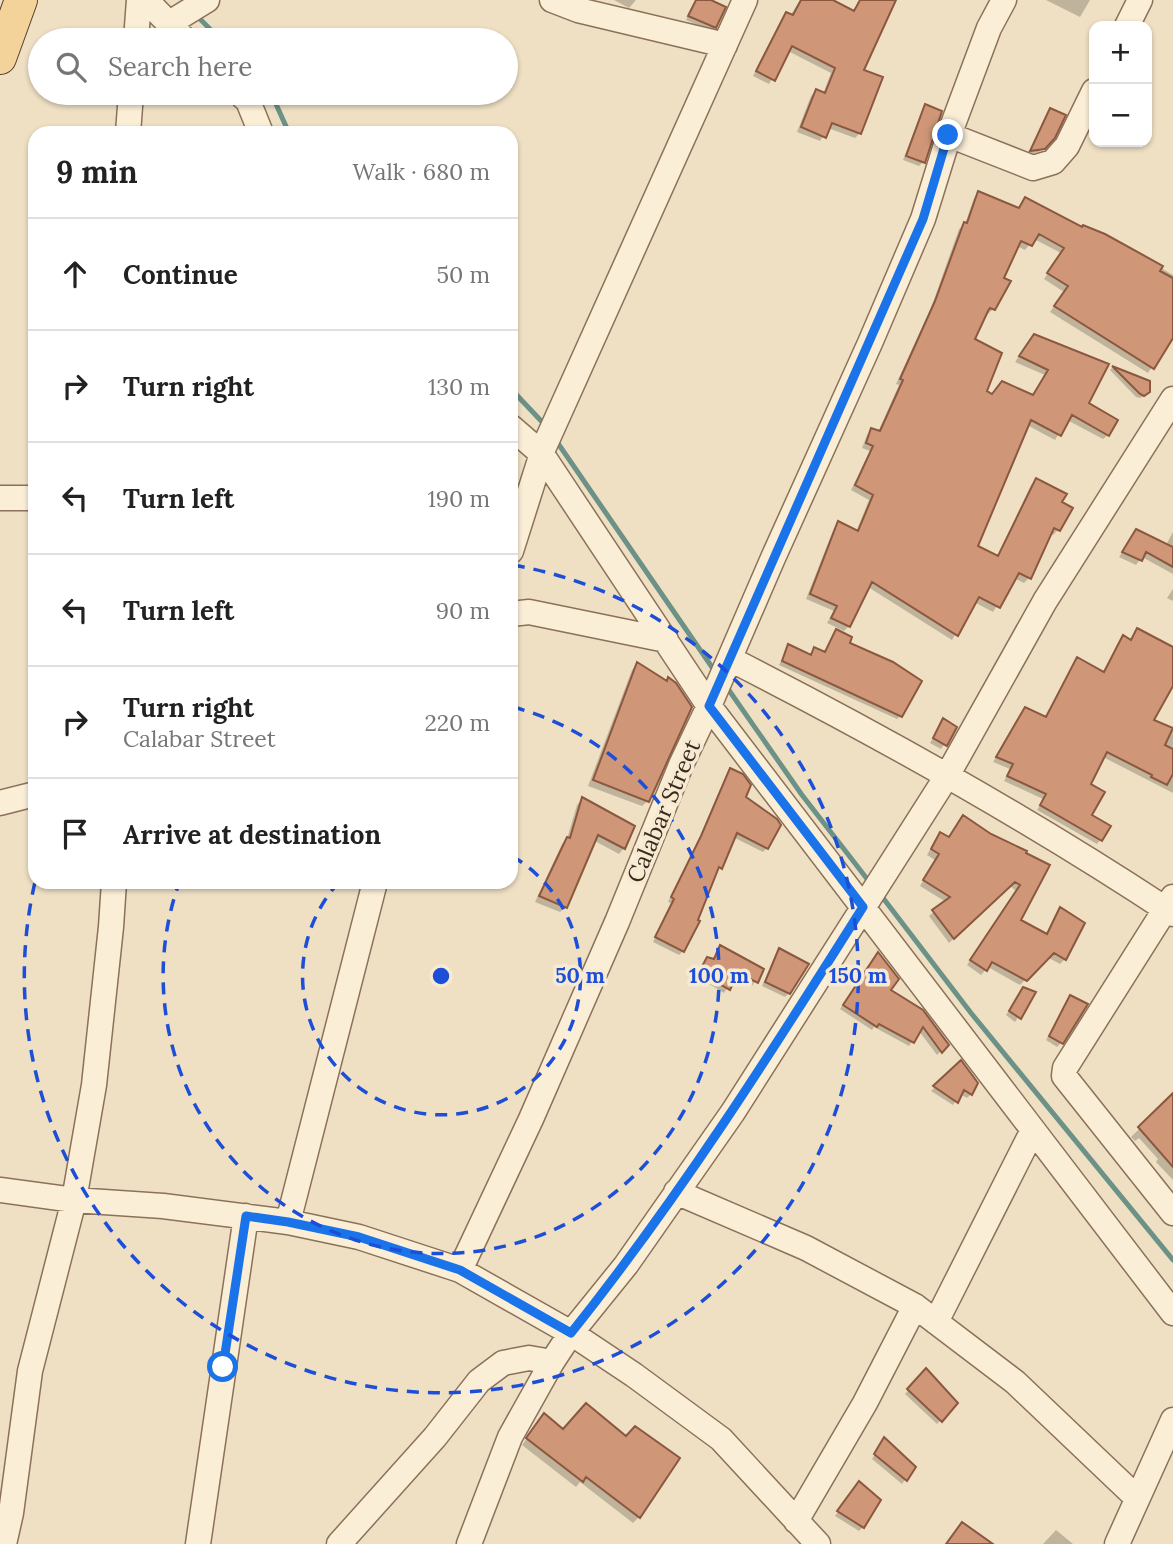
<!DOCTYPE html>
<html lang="en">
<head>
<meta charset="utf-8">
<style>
	body { margin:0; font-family:Lora,serif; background:#f6f6f6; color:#222 }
	.controls { position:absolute; right:21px; top:21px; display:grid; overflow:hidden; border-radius:14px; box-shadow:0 2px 5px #0004 }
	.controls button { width:63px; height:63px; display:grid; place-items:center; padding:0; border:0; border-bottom:2px solid #e0e0e0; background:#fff; color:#222; font:35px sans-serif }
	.stop { position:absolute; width:21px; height:21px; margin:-16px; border:5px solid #1a73e8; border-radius:50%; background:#fff }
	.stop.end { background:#1a73e8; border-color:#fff; box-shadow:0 2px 7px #0008 }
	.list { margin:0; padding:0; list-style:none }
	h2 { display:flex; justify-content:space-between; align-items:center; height:91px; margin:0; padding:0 28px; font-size:30px }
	h2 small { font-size:23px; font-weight:400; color:#767676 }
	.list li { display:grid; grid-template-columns:46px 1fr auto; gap:21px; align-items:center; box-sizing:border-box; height:112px; padding:0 28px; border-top:2px solid #e0e0e0 }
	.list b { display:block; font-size:26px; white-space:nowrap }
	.list p { margin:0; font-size:23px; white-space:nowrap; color:#767676 }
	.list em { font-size:23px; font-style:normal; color:#767676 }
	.icon { flex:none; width:38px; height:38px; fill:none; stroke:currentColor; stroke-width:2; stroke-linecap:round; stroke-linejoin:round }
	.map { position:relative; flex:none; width:1173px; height:1544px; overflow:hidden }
	.search { position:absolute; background:#fff; box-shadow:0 2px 5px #0004; left:28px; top:28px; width:490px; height:77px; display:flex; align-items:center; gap:18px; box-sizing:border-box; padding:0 24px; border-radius:38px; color:#767676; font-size:26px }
	.panel { position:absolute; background:#fff; box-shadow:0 2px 5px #0004; left:28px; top:126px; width:490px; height:763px; border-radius:21px }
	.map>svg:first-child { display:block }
</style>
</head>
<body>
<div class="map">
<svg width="1173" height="1544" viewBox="0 0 1173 1544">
	<rect width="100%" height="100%" fill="#efe0c4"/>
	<path fill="#0003" d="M614,0H636L629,8Z
		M696,0H703L715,27L711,31L686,20Z
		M800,0H830L853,13L861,0H894L862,71L860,133L855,138L828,128L820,141L797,132L811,96L816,91L823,94L831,73L788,51L769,84L753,76L772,38L776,33L779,34Z
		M1046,0H1090L1080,17Z
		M926,106L923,162L919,166L903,160L922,110Z
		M1050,110L1053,137L1039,152L1028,154Z
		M979,193L1017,209L1025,199L1082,229L1104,235L1173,275V341L1170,339L1148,373L1050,312L1064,292L1044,279L1061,253L1034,239L1025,250L1017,246L1002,279L993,309L988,314L986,313L973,340L984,392L992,396L1032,397L1045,375L1015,362L1029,341L1086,404L1108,435L1103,439L1067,420L1055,440L1027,425L975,547L997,557L1031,485L1036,480L1060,502L1058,530L1053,535L1050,533L1029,578L1024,583L1014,578L993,612L974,602L952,640L868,587L849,626L844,631L827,623L834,611L806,599L834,528L839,523L856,532L869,500L851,490L870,451L862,448L867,435L872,430L878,432L899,385L896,384L931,308L959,229L965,224L974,198Z
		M1112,368L1148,383L1145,395L1140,398L1136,397L1110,370Z
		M1136,531L1166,545L1173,532V574L1142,557L1136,565L1119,557Z
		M1173,589V601L1167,598Z
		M1137,631L1173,650V681L1152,721L1173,730V793L1103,757L1089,784L1090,816L1101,839L1097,844L1037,810L1043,799L1004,781L1010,769L993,762L1025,709L1044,718L1077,660L1102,674L1119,642L1123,638L1130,641Z
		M836,632L901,716L897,719L779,665L789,646L809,656L814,649L824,653Z
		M637,664L666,682L668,679L648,801L642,806L588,786L632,670Z
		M943,721L955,728L941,749L930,743Z
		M730,770L767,848L763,852L733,837L683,951L679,955L653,942L671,903L668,902L698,841L727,774Z
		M582,799L624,848L619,854L593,840L565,907L560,912L535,902L562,844L567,839L577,805Z
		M963,817L990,835L1025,852L1018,920L1046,935L1055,915L1060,910L1065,959L1060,964L1047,957L1020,985L988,967L981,975L967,965L1016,891L1009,885L949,943L929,916L946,902L920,886L935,860L927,855L936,839L941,834L948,839Z
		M721,947L762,970L752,986L734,977L724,993L696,976L703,963L707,959L712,961Z
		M779,950L789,993L785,997L762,986L776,954Z
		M874,958L889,990L947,1045L937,1055L919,1031L909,1046L874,1027L872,1030L840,1009Z
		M1024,989L1034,993L1015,1022L1006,1015Z
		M1070,997L1061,1043L1057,1047L1046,1040Z
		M960,1062L971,1094L967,1098L960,1094L953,1105L931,1091Z
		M1169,1100L1173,1105V1180L1156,1162L1158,1159L1139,1138L1135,1141L1131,1137Z
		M926,1371L956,1403L937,1424L905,1394Z
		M544,1415L639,1517L633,1523L580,1482L576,1487L522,1445Z
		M884,1439L914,1467L902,1484L872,1459Z
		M855,1487L863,1527L859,1531L835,1516Z
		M1056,1530L1073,1544H1043Z"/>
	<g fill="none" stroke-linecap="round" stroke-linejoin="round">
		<path stroke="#6c9186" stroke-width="5" d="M196,15L221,40
			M271,93L289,133
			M511,389L545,425
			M555,439L716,673
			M726,686L802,795L871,884
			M880,894L971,1013L1173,1260"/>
	</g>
	<path fill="#cf9778" stroke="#8b583f" stroke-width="2" d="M696,0H711L726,7L716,28L688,16Z
		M801,0H833L854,11L860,0H896L864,70L883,77L861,134L832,123L826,138L801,127L816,89L825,93L835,68L792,46L775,81L756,71L786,12L793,15Z
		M925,104L942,111L925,163L906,156Z
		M1050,108L1066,115L1055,138L1045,149L1030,151Z
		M978,191L1019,208L1025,197L1082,227L1083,225L1105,234L1163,266L1160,271L1173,278V338L1154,369L1054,306L1068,286L1047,273L1064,248L1039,234L1032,246L1021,241L1004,278L1011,281L995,310L990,308L988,311L975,339L1002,353L987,391L992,394L1002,381L1033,395L1048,370L1019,356L1034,334L1109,364L1089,403L1118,420L1109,436L1072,415L1061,436L1031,420L978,546L998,556L1036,478L1067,494L1062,502L1073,508L1060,531L1054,528L1031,579L1019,573L1000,608L979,597L958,636L872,582L850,627L831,618L837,606L810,594L838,521L858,531L873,495L855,485L873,446L866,443L871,428L880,431L903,380L900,379L935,301L964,222L967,223Z
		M1112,366L1150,381V392L1144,396L1140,394Z
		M1136,529L1173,547V567L1146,552L1142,561L1122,552Z
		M1137,628L1173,647V686L1154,720L1173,728L1165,745L1173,749V774L1167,785L1151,777L1152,775L1107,752L1091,784L1105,792L1092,815L1111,826L1102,841L1040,805L1046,794L1007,776L1013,764L996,757L1025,707L1046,717L1077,657L1104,672L1123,635L1131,640Z
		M836,629L852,637L850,643L893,662L922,681L902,717L782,661L788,644L811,655L814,647L825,652Z
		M637,662L667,681L668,677L676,683L692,707L649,802L593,780Z
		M943,718L957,727L947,746L933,738Z
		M730,768L743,774L751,785L746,797L777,819L781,825L768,849L737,833L722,869L719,867L698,920L700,921L684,952L655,937L674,899L671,897L701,836Z
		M582,797L635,826L625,849L598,835L567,908L539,896L567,837L570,838Z
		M963,815L991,834L1027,851L1026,853L1050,865L1021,920L1047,934L1060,907L1085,923L1066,960L1054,953L1027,981L992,962L987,971L970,960L1020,885L1015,882L954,939L932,910L950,897L923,880L939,854L931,849L940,832L949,837Z
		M720,945L764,969L758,983L738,973L730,990L699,972L707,957L714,959Z
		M779,948L809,964L790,994L765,982Z
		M878,952L899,979L891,990L923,1010L949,1045L942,1053L923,1027L914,1043L879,1024L877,1027L843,1005Z
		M1023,987L1036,992L1021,1019L1009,1011Z
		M1070,995L1088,1004L1063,1044L1049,1036Z
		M961,1060L978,1083L972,1095L964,1090L958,1103L933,1086Z
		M1173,1093V1167L1138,1127Z
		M926,1368L958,1403L942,1422L907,1389Z
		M586,1403L626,1436L635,1426L680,1458L640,1518L586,1477L583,1482L526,1438L544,1413L563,1429Z
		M884,1437L916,1467L907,1481L874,1454Z
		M859,1481L881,1500L864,1528L837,1511Z
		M962,1522L993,1544H946Z"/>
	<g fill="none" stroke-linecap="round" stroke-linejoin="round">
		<g stroke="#8b7159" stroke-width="27">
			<path id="minor" d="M146,0L185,40
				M552,0L578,10L725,45
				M168,24L207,0
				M1127,26L1140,0
				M136,40L139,0
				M239,93L248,101L261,133
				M128,133L131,93
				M949,135L1033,168L1053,162L1067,146L1094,91
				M511,427L541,453L709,706L1173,1313
				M0,498H35
				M511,551L544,447L745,0
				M511,614L529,612L666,640
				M730,659C881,736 1031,820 1173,914
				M0,803L35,794
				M1173,897L1065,1068L1064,1076L1173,1213
				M0,1190L74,1200L163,1206L288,1222L359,1237L460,1270L571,1333L634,1375L721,1439L818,1544
				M676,1192L806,1248L915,1306L1015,1382L1137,1498
				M288,1222L375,882
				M460,1270L531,1119L617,922L681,765L709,706L773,558L870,343L923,219L949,135L989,28L1004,0
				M936,1322L1033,1130
				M796,1521L865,1403L915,1306
				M4,1544L11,1513L30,1371L74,1200L94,1085L111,927L114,882
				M198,1544L246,1216
				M339,1544L435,1437L479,1381L503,1363L529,1358L552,1362
				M469,1544L510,1437L552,1362L571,1333L626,1265L733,1112L947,776L1045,601L1173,399
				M1117,1544L1173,1420"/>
		</g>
		<g stroke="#583f2e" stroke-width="34">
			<path id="major" d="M0,58L21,0"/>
		</g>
		<use href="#minor" stroke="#faeed7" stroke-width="24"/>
		<use href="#major" stroke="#f4d39b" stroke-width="32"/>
	</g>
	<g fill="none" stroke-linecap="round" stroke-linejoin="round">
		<path stroke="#1a73e8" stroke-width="9" d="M223,1367L246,1216L288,1222L359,1237L460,1270L571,1333C679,1198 771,1053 863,907L709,706L923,219L948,135"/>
	</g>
	<g fill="none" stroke="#1d4ed8" stroke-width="3.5" stroke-dasharray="12 9">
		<path d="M512 856A139 139 0 1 1 339 882"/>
		<path d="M513 707A278 278 0 1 1 179 883"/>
		<path d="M513 565A417 417 0 1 1 35 882"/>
	</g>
	<g text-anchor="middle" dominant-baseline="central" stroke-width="7" stroke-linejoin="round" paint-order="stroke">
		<g font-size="23" fill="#3a2a1e" stroke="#f7ead3">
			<text transform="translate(663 811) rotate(-67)">Calabar Street</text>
		</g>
	</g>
	<circle cx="441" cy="976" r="10" fill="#1d4ed8" stroke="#f7ead3" stroke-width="3.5"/>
	<g font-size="21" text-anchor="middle" font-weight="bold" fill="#1d4ed8" stroke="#f7ead3" stroke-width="7" stroke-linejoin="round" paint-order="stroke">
		<text x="580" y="983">50 m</text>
		<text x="719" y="983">100 m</text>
		<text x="858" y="983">150 m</text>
	</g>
</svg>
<div class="controls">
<button>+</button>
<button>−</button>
</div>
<div class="stop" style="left:223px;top:1367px"></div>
<div class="stop end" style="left:948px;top:135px"></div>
<div class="search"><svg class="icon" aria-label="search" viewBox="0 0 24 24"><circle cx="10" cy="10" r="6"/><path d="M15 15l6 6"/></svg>Search here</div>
<section class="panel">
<h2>9 min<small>Walk · 680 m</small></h2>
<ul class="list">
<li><svg class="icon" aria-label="ahead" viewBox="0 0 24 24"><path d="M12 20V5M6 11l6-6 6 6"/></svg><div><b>Continue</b></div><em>50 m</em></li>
<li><svg class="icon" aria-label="right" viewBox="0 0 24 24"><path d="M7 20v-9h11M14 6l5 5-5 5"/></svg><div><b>Turn right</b></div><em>130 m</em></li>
<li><svg class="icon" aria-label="left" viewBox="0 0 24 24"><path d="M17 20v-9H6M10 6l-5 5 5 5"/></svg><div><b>Turn left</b></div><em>190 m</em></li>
<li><svg class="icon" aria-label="left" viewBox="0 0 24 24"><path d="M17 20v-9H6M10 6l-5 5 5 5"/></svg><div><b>Turn left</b></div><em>90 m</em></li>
<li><svg class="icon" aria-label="right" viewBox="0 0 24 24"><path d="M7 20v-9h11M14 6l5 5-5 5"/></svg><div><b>Turn right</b><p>Calabar Street</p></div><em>220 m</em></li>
<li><svg class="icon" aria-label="arrive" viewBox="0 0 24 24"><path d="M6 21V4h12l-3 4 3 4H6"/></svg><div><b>Arrive at destination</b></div></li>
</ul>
</section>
</div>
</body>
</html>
